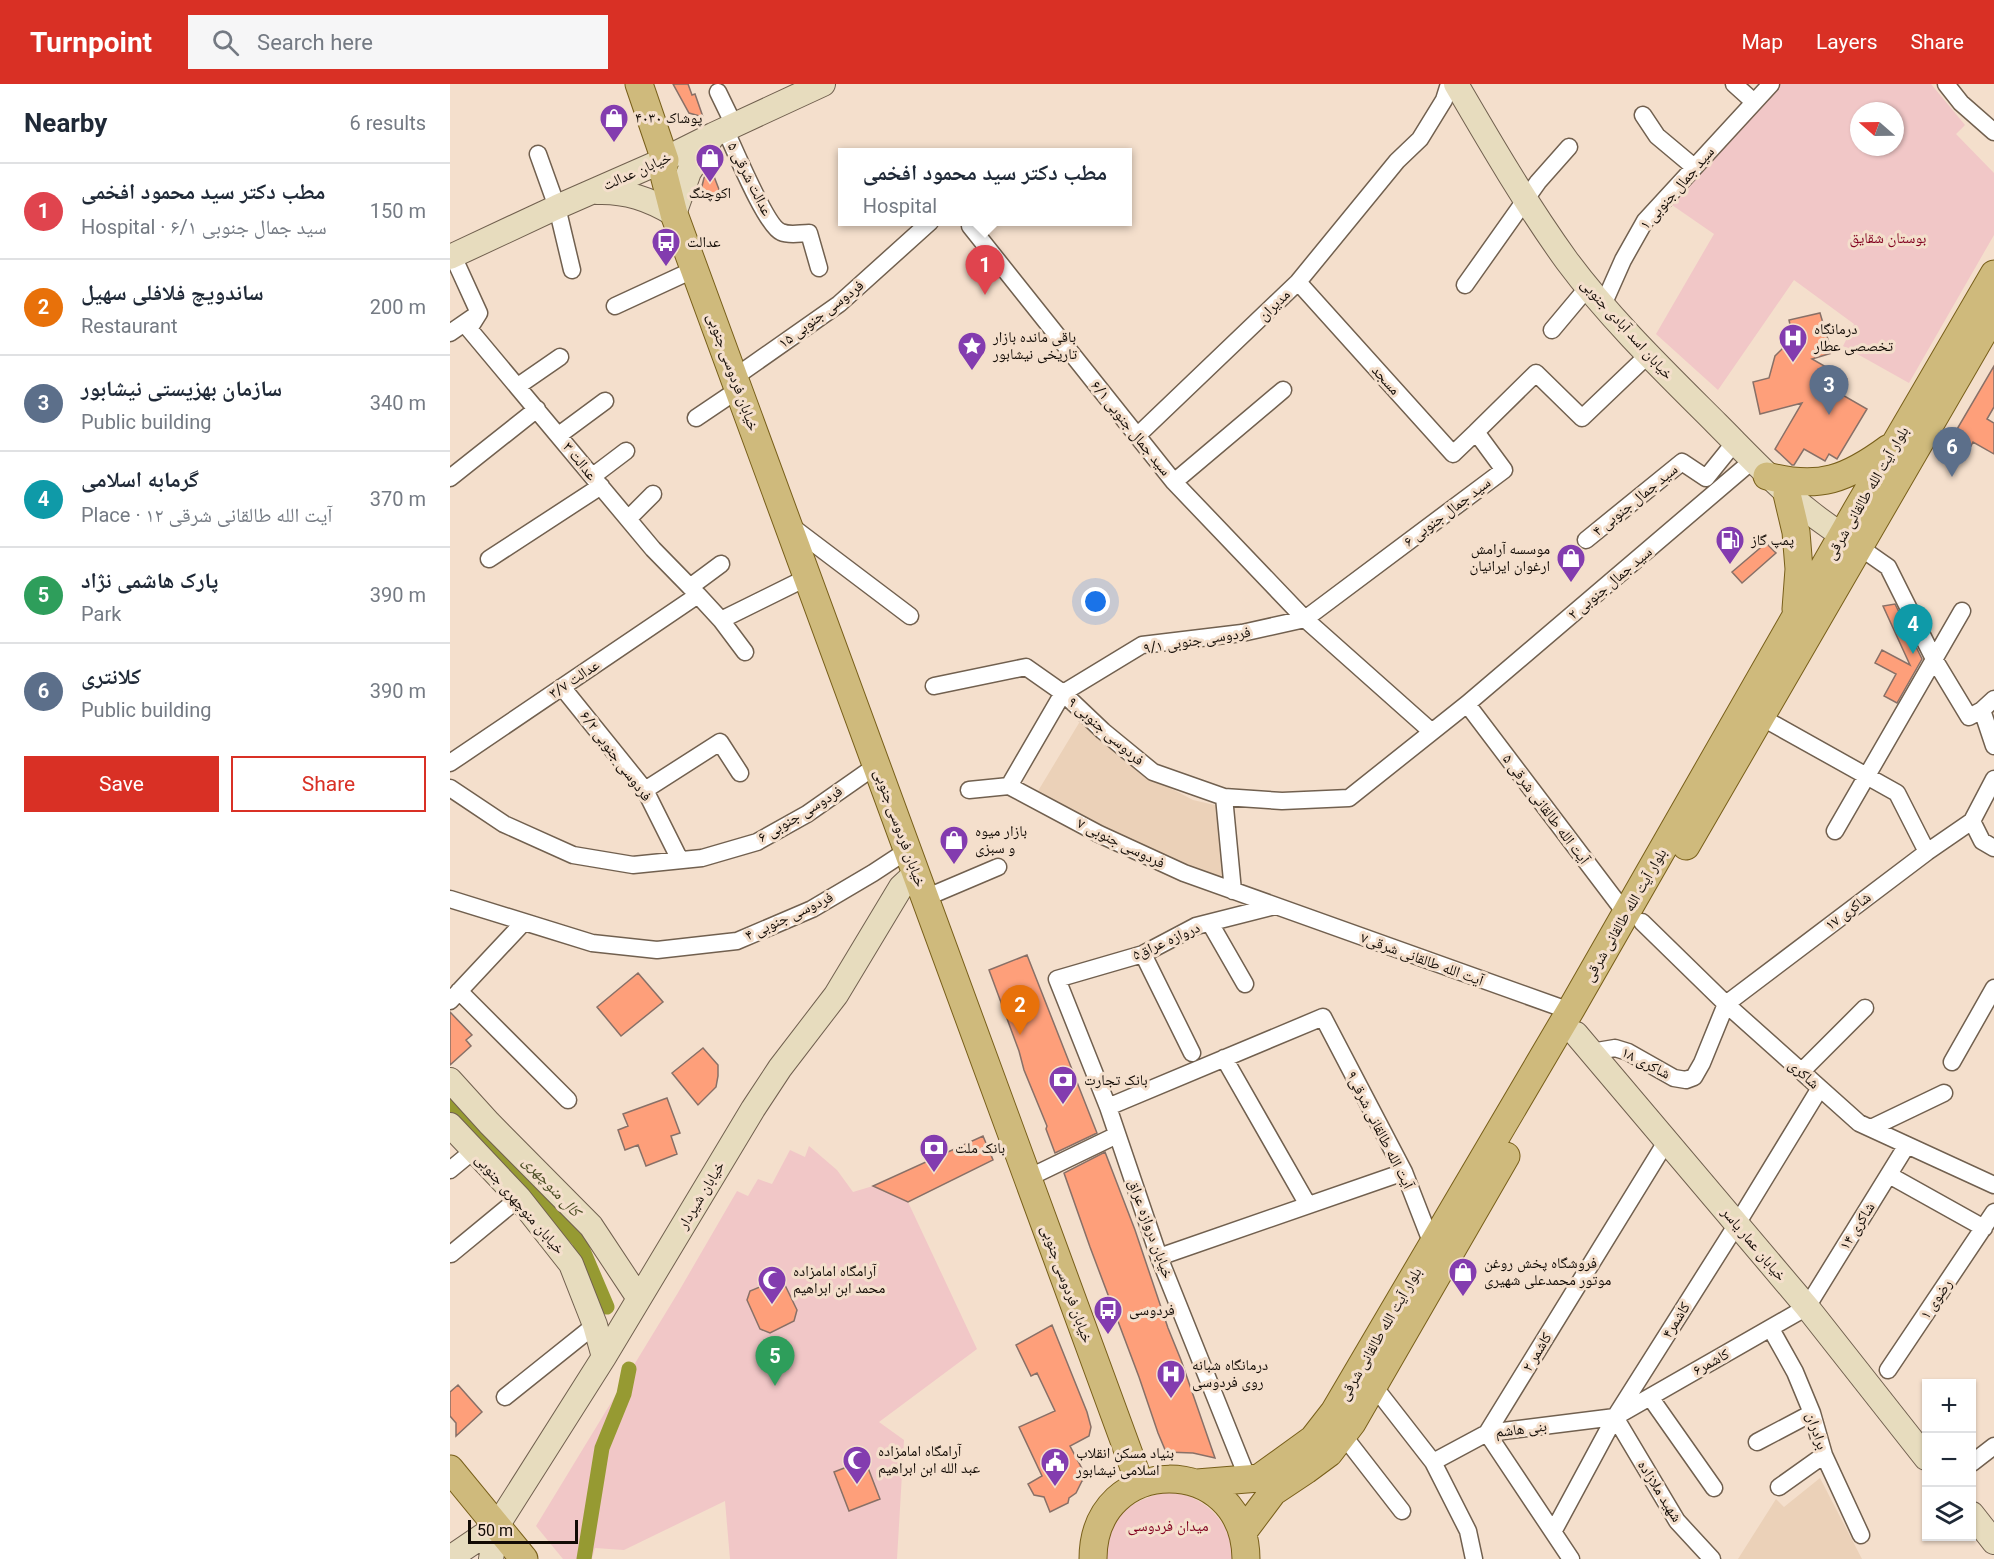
<!DOCTYPE html>
<html lang="en">
<head>
<meta charset="utf-8">
<style>
	body { margin:0; font-family:Roboto,"Noto Naskh Arabic",sans-serif; background:#f6f6f7; color:#1f2937 }
	.controls { position:absolute; right:18px; bottom:18px; display:grid; overflow:hidden; border-radius:0px; box-shadow:0 2px 4px #0004 }
	.controls button { width:54px; height:54px; display:grid; place-items:center; padding:0; border:0; border-bottom:2px solid #e0e1e3; background:#fff; color:#1f2937; font:30px sans-serif }
	.compass { position:absolute; left:1400px; top:18px; width:54px; height:54px; border-radius:50%; background:#fff; box-shadow:0 2px 4px #0004; rotate:290deg }
	.scale { position:absolute; left:18px; bottom:15px; width:110px; box-sizing:border-box; padding-left:6px; border:3px solid #120b05; border-top:0; font-size:16px; line-height:21px; white-space:nowrap; color:#120b05; -webkit-text-stroke:4px #f4dfcc; paint-order:stroke }
	.you { position:absolute; left:646px; top:518px; width:21px; height:21px; margin:-15px; border:4px solid #fff; border-radius:50%; background:#1a73e8; box-shadow:0 0 0 9px #1a73e833 }
	.badge { display:grid; place-items:center; width:39px; height:39px; border-radius:50%; background:#d93025; color:#fff; font-size:20px; font-weight:700 }
	.pin { position:absolute; translate:-50% -50px; filter:drop-shadow(0 2px 3px #0008) }
	.pin::after { content:''; position:absolute; top:32px; width:21px; height:18px; background:inherit; clip-path:polygon(0 0,100% 0,50% 100%) }
	.popup { position:absolute; left:388px; top:64px; width:294px; height:78px; box-sizing:border-box; display:grid; place-content:center; border-radius:0px; background:#fff; filter:drop-shadow(0 2px 4px #0005); font-size:20px; white-space:nowrap; color:#747a83 }
	.popup b { font-size:22px; color:#1f2937 }
	.popup::after { content:''; position:absolute; left:50%; top:100%; margin-left:-12px; border:12px solid transparent; border-top-color:#fff }
	.list { margin:0; padding:0; list-style:none }
	h2 { display:flex; justify-content:space-between; align-items:center; height:78px; margin:0; padding:0 24px; font-size:26px }
	h2 small { font-size:20px; font-weight:400; color:#747a83 }
	.list li { display:grid; grid-template-columns:39px 1fr auto; gap:18px; align-items:center; box-sizing:border-box; height:96px; padding:0 24px; border-top:2px solid #e0e1e3 }
	.list b { display:block; font-size:22px; white-space:nowrap }
	.list p { margin:0; font-size:20px; white-space:nowrap; color:#747a83 }
	.list em { font-size:20px; font-style:normal; color:#747a83 }
	.actions { display:flex; gap:12px; padding:18px 24px }
	.actions a { flex:1; padding:14px 0; border:2px solid #d93025; border-radius:0px; text-align:center; font-size:21px; color:#d93025 }
	.actions .main { background:#d93025; color:#fff }
	.icon { flex:none; width:33px; height:33px; fill:none; stroke:currentColor; stroke-width:2; stroke-linecap:round; stroke-linejoin:round }
	.map { position:relative; flex:none; width:1544px; height:1475px; overflow:hidden }
	header { display:flex; align-items:center; gap:36px; box-sizing:border-box; height:84px; padding:0 30px; background:#d93025; color:#fff }
	header strong { font-size:28px }
	nav { display:flex; gap:33px; margin-inline-start:auto; font-size:21px }
	.search { width:420px; height:54px; background:#f6f6f7; display:flex; align-items:center; gap:15px; box-sizing:border-box; padding:0 21px; border-radius:0px; color:#747a83; font-size:22px }
	main { display:flex }
	aside { flex:1; background:#fff }
	.map>svg:first-child { display:block }
</style>
</head>
<body>
<header>
<strong>Turnpoint</strong>
<div class="search"><svg class="icon" aria-label="search" viewBox="0 0 24 24"><circle cx="10" cy="10" r="6"/><path d="M15 15l6 6"/></svg>Search here</div>
<nav><a>Map</a><a>Layers</a><a>Share</a></nav>
</header>
<main>
<aside>
<h2>Nearby<small>6 results</small></h2>
<ul class="list">
<li><span class="badge" style="background:#e0444e">1</span><div><b>مطب دکتر سید محمود افخمی</b><p>Hospital · سید جمال جنوبی ۶/۱</p></div><em>150 m</em></li>
<li><span class="badge" style="background:#e8710a">2</span><div><b>ساندویچ فلافلی سهیل</b><p>Restaurant</p></div><em>200 m</em></li>
<li><span class="badge" style="background:#5c6f8a">3</span><div><b>سازمان بهزیستی نیشابور</b><p>Public building</p></div><em>340 m</em></li>
<li><span class="badge" style="background:#0f9aa8">4</span><div><b>گرمابه اسلامی</b><p>Place · آیت الله طالقانی شرقی ۱۲</p></div><em>370 m</em></li>
<li><span class="badge" style="background:#2e9e5b">5</span><div><b>پارک هاشمی نژاد</b><p>Park</p></div><em>390 m</em></li>
<li><span class="badge" style="background:#5c6f8a">6</span><div><b>کلانتری</b><p>Public building</p></div><em>390 m</em></li>
</ul>
<div class="actions"><a class="main">Save</a><a>Share</a></div>
</aside>
<div class="map">
<svg width="1544" height="1475" viewBox="0 0 1544 1475">
	<rect width="100%" height="100%" fill="#f4dfcc"/>
	<path fill="#ebd1b8" d="M632,634L707,697L743,716L769,722L774,799L585,712Z
		M1370,1394L1412,1475H1288L1326,1415L1334,1423Z"/>
	<path fill="#f1c7c7" fill-rule="evenodd" d="M1331,0H1481L1515,41L1506,50L1544,89V151L1459,299L1393,262L1404,240L1344,196L1268,306L1206,250L1264,150L1222,121ZM1409,27H1445V63H1409Z
		M359,1062L387,1086L403,1108L423,1102L458,1118L527,1265L429,1338L454,1356L447,1475H280L275,1417L174,1466L145,1464L142,1475H113L86,1442L229,1207L287,1107L298,1112L308,1095L322,1100L340,1066L355,1073Z
		M711,1409C719,1409 728,1409 735,1411C763,1420 783,1445 782,1475H655C657,1466 657,1456 660,1447C668,1425 691,1415 711,1409Z"/>
	<g fill="none" stroke-linecap="round" stroke-linejoin="round">
		<path stroke="#969a32" stroke-width="15" d="M0,1019L129,1157L157,1223
			M134,1475L152,1364L174,1310L179,1285"/>
	</g>
	<path fill="#fe9f7a" stroke="#887067" stroke-width="1.5" d="M223,0H238L242,11L245,10L253,33L239,29Z
		M260,82L270,108L255,114L251,106L254,94Z
		M1370,229L1382,269L1362,275L1397,295L1389,309L1417,325L1387,375L1379,370L1375,377L1354,365L1344,381H1342L1325,365L1352,319L1310,330L1303,298L1319,294L1325,272L1343,254L1339,236Z
		M1544,282V323L1537,335L1544,339V370L1523,358L1521,362L1503,352Z
		M1316,459L1326,469L1292,499L1282,488Z
		M1445,520L1472,575L1447,619L1434,612L1446,590L1425,579L1432,566L1460,581L1433,522Z
		M577,871L647,1049L605,1069L596,1045L597,1042L574,986L569,967L539,886Z
		M188,889L213,918L171,952L147,923Z
		M0,928L22,951L16,956L21,962L0,981Z
		M253,964L268,981V992L266,1003L248,1021L222,989Z
		M217,1014L230,1049L221,1052L227,1070L196,1082L188,1061L175,1066L168,1046L178,1042L173,1030Z
		M533,1052L543,1076L458,1118L423,1102Z
		M655,1068L685,1146L718,1244L731,1276L765,1374L743,1369L716,1368L708,1349L689,1293L640,1163L614,1089Z
		M327,1196L334,1199L347,1226L344,1237L320,1249L310,1245L297,1216L300,1207Z
		M602,1241L637,1328L641,1343L639,1352L620,1362L637,1394L632,1397L626,1409L619,1414L618,1419L600,1428L594,1413L584,1411L578,1400L592,1392L569,1343L605,1327L587,1289L581,1292L566,1261Z
		M8,1301L32,1328L6,1352V1339L0,1332V1308Z
		M415,1376L430,1415L399,1427L384,1388Z"/>
	<g fill="none" stroke-linecap="round" stroke-linejoin="round">
		<g stroke="#71604f" stroke-width="19">
			<path id="street" d="M1284,0L1304,18
				M1496,0L1511,19L1544,48
				M268,8L284,41
				M1193,31L1207,52L1244,83
				M275,45C284,64 316,142 331,148C340,152 350,149 359,149L369,184
				M88,70L107,123L122,186
				M520,142L724,398L855,535L982,648
				M3,172L29,229L19,245L203,465L248,511L271,536L295,568
				M848,198L1003,370L1026,348
				M1015,201L1088,98L1119,63
				M1153,221L1173,176L1195,137L1321,0
				M165,222L245,185
				M1102,246L1138,203
				M0,249L26,231
				M285,293L389,220L480,138
				M68,302L110,273
				M246,334L289,305
				M109,351L155,317
				M687,352L848,198L947,77L970,55L994,16L999,0
				M143,392L176,367
				M0,394L87,325
				M724,398L833,306
				M178,435L203,410
				M341,442L460,532
				M1136,456L1232,378L1256,394L1285,358
				M1408,462L1438,483L1484,575L1519,633L1532,626L1544,615
				M39,475L151,402
				M240,503L271,480
				M271,536L358,493
				M484,602L576,583L613,609L653,647L703,688L774,713L832,717L899,714L1017,620L1302,377
				M112,603L195,706L230,776
				M1017,620L1176,830
				M1532,626L1544,662
				M1311,633L1447,709L1477,768
				M0,679L248,511
				M1544,695L1522,737L1532,757L1544,764
				M559,702L613,609L692,561L792,549L855,535L1054,386L1026,348L1086,289L1132,334L1198,271
				M0,704L54,740L123,771L183,781L252,774L307,758L357,730L427,681
				M195,706L270,658L290,689
				M519,706L559,702L649,750L734,789L1120,927
				M774,713L783,807
				M1385,747L1512,527
				M475,814L548,783
				M0,815L142,859L207,866L287,857L362,825L423,789L458,766
				M1192,838L1276,920L1409,1039L1544,1101
				M760,839L795,900
				M693,870L742,969
				M9,907L118,1016
				M0,917L73,839
				M1141,968L1165,964L1178,968L1224,994L1236,996L1244,993L1252,979L1276,920L1477,768L1522,737
				M774,974L858,1121
				M1502,978L1544,904
				M1352,987L1415,924
				M658,1023L873,933L954,1088L982,1160
				M1421,1044L1494,1009
				M0,1086L23,1067
				M1439,1091L1534,1144
				M578,1094L667,1051
				M1,1170L69,1114
				M709,1173L954,1088
				M1321,1245L1345,1288L1362,1329L1374,1371L1411,1451
				M1438,1286L1544,1128
				M923,1301L983,1378L1018,1447L1024,1475
				M55,1313L145,1241
				M1200,1313L1264,1404
				M1165,1333L1227,1437L1262,1475
				M893,1351L952,1427
				M1307,1358L1362,1329
				M983,1378L1037,1349L1165,1333L1357,1223L1457,1061
				M1522,1379L1544,1362
				M798,1395L709,1173L658,1023L607,895L693,870L746,842L825,822
				M1329,1403L1374,1371
				M1103,1448L1165,1333L1287,1140L1370,1004
				M1121,1475L1037,1349L1216,1058"/>
		</g>
		<g stroke="#71604f" stroke-width="26">
			<path id="secondary" d="M1006,0C1041,60 1076,120 1117,177C1161,236 1215,288 1267,340C1307,380 1344,421 1392,451
				M147,108C176,107 199,115 224,130L239,88L262,53
				M0,173L107,123L205,80L263,51L373,0
				M1126,950L1357,1223L1476,1374
				M0,996L39,1039L141,1142L188,1213
				M0,1041L69,1114L121,1180L145,1241L154,1273
				M1522,1430L1544,1458
				M0,1474L47,1442
				M41,1475L47,1442L154,1273L303,1025L330,984L386,911L451,803L466,789"/>
		</g>
		<g stroke="#785f1a" stroke-width="29">
			<path id="primary" d="M189,0L215,76L213,87L224,130L690,1400
				M1317,392C1369,406 1397,395 1439,364
				M1337,410L1346,448L1349,485L1346,525
				M1236,762L1544,230
				M0,1385L74,1475
				M747,1399L809,1394L863,1355L884,1328L1120,927L1406,427L1544,190
				M793,1448L823,1408L856,1386L879,1369L902,1339L1056,1072
				M643,1475C643,1369 795,1368 796,1475"/>
		</g>
		<use href="#street" stroke="#fff" stroke-width="16"/>
		<use href="#secondary" stroke="#e7dcbe" stroke-width="24"/>
		<use href="#primary" stroke="#cfba7c" stroke-width="27"/>
	</g>
	<defs>
		<g id="shop-pin" transform="scale(1.5)"><path d="M0 17L-7.5 6A9.5 9.5 0 1 1 7.5 6Z" fill="#833caf" stroke="#f4dfcc"/><path d="M-5-2.5h2.3a2.7 3.5 0 0 1 5.4 0H5L5.5 6h-11ZM-1.5-2.5h3a1.5 2.3 0 0 0-3 0Z" fill="#fff"/></g>
		<g id="bus-pin" transform="scale(1.5)"><path d="M0 17L-7.5 6A9.5 9.5 0 1 1 7.5 6Z" fill="#833caf" stroke="#f4dfcc"/><path d="M-5-6H5V4H4V6H2V4H-2V6H-4V4H-5ZM-3.5-4V0h7V-4ZM-3.5 1.2v1.5H-2V1.2ZM2 1.2v1.5H3.5V1.2Z" fill="#fff"/></g>
		<g id="hospital-pin" transform="scale(1.5)"><path d="M0 17L-7.5 6A9.5 9.5 0 1 1 7.5 6Z" fill="#833caf" stroke="#f4dfcc"/><path d="M-5-5h3v3.5h4V-5h3V5h-3V1.5h-4V5h-3Z" fill="#fff"/></g>
		<g id="sight-pin" transform="scale(1.5)"><path d="M0 17L-7.5 6A9.5 9.5 0 1 1 7.5 6Z" fill="#833caf" stroke="#f4dfcc"/><path d="M0-6L1.8-2.2L6-1.7L2.9 1.2L3.7 5.4L0 3.3L-3.7 5.4L-2.9 1.2L-6-1.7L-1.8-2.2Z" fill="#fff"/></g>
		<g id="fuel-pin" transform="scale(1.5)"><path d="M0 17L-7.5 6A9.5 9.5 0 1 1 7.5 6Z" fill="#833caf" stroke="#f4dfcc"/><path d="M-5.5-6h7V0h2V4h1.3V-2.5L3-4.5l.8-.8L6-3V5H2.5V1h-1V6h-7ZM-4.2-4.7v3.2H.2V-4.7Z" fill="#fff"/></g>
		<g id="bank-pin" transform="scale(1.5)"><path d="M0 17L-7.5 6A9.5 9.5 0 1 1 7.5 6Z" fill="#833caf" stroke="#f4dfcc"/><path d="M-6-4H6V4H-6ZM0-2.3a2.3 2.3 0 1 0 0 4.6a2.3 2.3 0 1 0 0-4.6Z" fill="#fff"/></g>
		<g id="mosque-pin" transform="scale(1.5)"><path d="M0 17L-7.5 6A9.5 9.5 0 1 1 7.5 6Z" fill="#833caf" stroke="#f4dfcc"/><path d="M3.5-4.9A6 6 0 1 0 3.5 4.9A5 5 0 1 1 3.5-4.9Z" fill="#fff"/></g>
		<g id="civic-pin" transform="scale(1.5)"><path d="M0 17L-7.5 6A9.5 9.5 0 1 1 7.5 6Z" fill="#833caf" stroke="#f4dfcc"/><path d="M-.6-6.5H3V-4.5H.6V-3L4-1V1h2V6H-6V1h2V-1L-.6-3ZM-1.2 2.5V6h2.4V2.5Z" fill="#fff"/></g>
	</defs>
	<g fill-rule="evenodd">
		<use href="#shop-pin" x="164" y="34"/>
		<use href="#shop-pin" x="260" y="74"/>
		<use href="#bus-pin" x="216" y="158"/>
		<use href="#hospital-pin" x="1343" y="254"/>
		<use href="#sight-pin" x="522" y="262"/>
		<use href="#fuel-pin" x="1280" y="456"/>
		<use href="#shop-pin" x="1121" y="474"/>
		<use href="#shop-pin" x="504" y="756"/>
		<use href="#bank-pin" x="613" y="996"/>
		<use href="#bank-pin" x="484" y="1064"/>
		<use href="#shop-pin" x="1013" y="1188"/>
		<use href="#mosque-pin" x="322" y="1196"/>
		<use href="#bus-pin" x="658" y="1226"/>
		<use href="#hospital-pin" x="721" y="1290"/>
		<use href="#mosque-pin" x="407" y="1376"/>
		<use href="#civic-pin" x="605" y="1378"/>
	</g>
	<g text-anchor="middle" dominant-baseline="central" stroke-width="6" stroke-linejoin="round" paint-order="stroke">
		<g font-size="15" fill="#120b05" stroke="#f4dfcc" text-anchor="start">
			<text x="185" y="34">پوشاک ۴۰۳۰</text>
			<text x="260" y="109" text-anchor="middle">اکوچنگ</text>
			<text x="237" y="158">عدالت</text>
			<text x="1364" y="245">درمانگاه<tspan x="1364" dy="17">تخصصی عطار</tspan></text>
			<text x="543" y="253">باقی مانده بازار<tspan x="543" dy="17">تاریخی نیشابور</tspan></text>
			<text x="1301" y="456">پمپ گاز</text>
			<text x="1100" y="465" text-anchor="end">موسسه آرامش<tspan x="1100" dy="17">ارغوان ایرانیان</tspan></text>
			<text x="525" y="747">بازار میوه<tspan x="525" dy="17">و سبزی</tspan></text>
			<text x="634" y="996">بانک تجارت</text>
			<text x="505" y="1064">بانک ملت</text>
			<text x="1034" y="1179">فروشگاه پخش روغن<tspan x="1034" dy="17">موتور محمدعلی شهیری</tspan></text>
			<text x="343" y="1187">آرامگاه امامزاده<tspan x="343" dy="17">محمد ابن ابراهیم</tspan></text>
			<text x="679" y="1226">فردوسی</text>
			<text x="742" y="1281">درمانگاه شبانه<tspan x="742" dy="17">روی فردوسی</tspan></text>
			<text x="428" y="1367">آرامگاه امامزاده<tspan x="428" dy="17">عبد الله ابن ابراهیم</tspan></text>
			<text x="626" y="1369">بنیاد مسکن انقلاب<tspan x="626" dy="17">اسلامی نیشابور</tspan></text>
		</g>
		<g font-size="15" fill="#120b05" stroke="#f4dfcc">
			<text transform="translate(187 87) rotate(-24)">خیابان عدالت</text>
			<text transform="translate(300 95) rotate(63)">عدالت شرقی ۵</text>
			<text transform="translate(1227 104) rotate(-49)">سید جمال جنوبی ۱</text>
			<text transform="translate(824 221) rotate(-44)">مدیران</text>
			<text transform="translate(371 230) rotate(-37)">فردوسی جنوبی ۱۵</text>
			<text transform="translate(1177 245) rotate(48)">خیابان اسد آبادی جنوبی</text>
			<text transform="translate(283 288) rotate(70)">خیابان فردوسی جنوبی</text>
			<text transform="translate(936 296) rotate(48)">مسجد</text>
			<text transform="translate(681 344) rotate(51)">سید جمال جنوبی ۶/۱</text>
			<text transform="translate(130 377) rotate(51)">عدالت ۳</text>
			<text transform="translate(1417 409) rotate(-60)">بلوار آیت الله طالقانی شرقی</text>
			<text transform="translate(1185 416) rotate(-39)">سید جمال جنوبی ۴</text>
			<text transform="translate(997 428) rotate(-37)">سید جمال جنوبی ۶</text>
			<text transform="translate(1160 499) rotate(-40)">سید جمال جنوبی ۲</text>
			<text transform="translate(747 556) rotate(-9)">فردوسی جنوبی ۹/۱</text>
			<text transform="translate(124 595) rotate(-34)">عدالت ۳/۷</text>
			<text transform="translate(656 647) rotate(41)">فردوسی جنوبی ۹</text>
			<text transform="translate(166 672) rotate(53)">فردوسی جنوبی ۶/۲</text>
			<text transform="translate(1096 725) rotate(53)">آیت الله طالقانی شرقی ۵</text>
			<text transform="translate(350 730) rotate(-31)">فردوسی جنوبی ۶</text>
			<text transform="translate(450 744) rotate(70)">خیابان فردوسی جنوبی</text>
			<text transform="translate(671 759) rotate(26)">فردوسی جنوبی ۷</text>
			<text transform="translate(1398 827) rotate(-37)">شاکری ۱۷</text>
			<text transform="translate(1175 831) rotate(-60)">بلوار آیت الله طالقانی شرقی</text>
			<text transform="translate(339 832) rotate(-25)">فردوسی جنوبی ۴</text>
			<text transform="translate(716 857) rotate(-24)">دروازه عراق۵</text>
			<text transform="translate(972 875) rotate(20)">آیت الله طالقانی شرقی۷</text>
			<text transform="translate(1196 979) rotate(27)">شاکری ۱۸</text>
			<text transform="translate(1354 990) rotate(42)">شاکری</text>
			<text transform="translate(930 1046) rotate(63)">آیت الله طالقانی شرقی۹</text>
			<text transform="translate(251 1111) rotate(-59)">خیابان شیردار</text>
			<text transform="translate(70 1120) rotate(49)">خیابان منوچهری جنوبی</text>
			<text transform="translate(1407 1142) rotate(-58)">شاکری ۱۴</text>
			<text transform="translate(701 1145) rotate(70)">خیابان دروازه عراق</text>
			<text transform="translate(1304 1160) rotate(50)">خیابان عمار یاسر</text>
			<text transform="translate(617 1200) rotate(70)">خیابان فردوسی جنوبی</text>
			<text transform="translate(1486 1215) rotate(-56)">رضوی ۱</text>
			<text transform="translate(1226 1236) rotate(-58)">کاشمر۴</text>
			<text transform="translate(930 1250) rotate(-60)">بلوار آیت الله طالقانی شرقی</text>
			<text transform="translate(1087 1268) rotate(-59)">کاشمر ۲</text>
			<text transform="translate(1261 1278) rotate(-29)">کاشمر۶</text>
			<text transform="translate(1071 1345) rotate(-7)">بنی هاشم</text>
			<text transform="translate(1367 1347) rotate(72)">برادران</text>
			<text transform="translate(1210 1407) rotate(58)">شهید ملازاده</text>
		</g>
		<g font-size="15" fill="#81001f" stroke="#f4dfcc">
			<text x="1438" y="154">بوستان شقایق</text>
			<text x="718" y="1442">میدان فردوسی</text>
		</g>
		<g font-size="16" font-style="italic" fill="#4c4e24" stroke="#f4dfcc">
			<text transform="translate(102 1102) rotate(47)">کال منوچهری</text>
		</g>
	</g>
</svg>
<div class="controls">
<button>+</button>
<button>−</button>
<button><svg class="icon" aria-label="layers" viewBox="0 0 24 24"><path d="M12 4l9 5-9 5-9-5zM3 14l9 5 9-5"/></svg></button>
</div>
<svg class="compass" viewBox="-18 -18 36 36"><path d="M0-13l5 13h-10z" fill="#e53935"/><path d="M0 13l5-13h-10z" fill="#747a83"/></svg>
<div class="scale">50 m</div>
<div class="you"></div>
<div class="pin badge" style="left:535px;top:211px;background:#e0444e">1</div>
<div class="popup"><b>مطب دکتر سید محمود افخمی</b>Hospital</div>
<div class="pin badge" style="left:570px;top:951px;background:#e8710a">2</div>
<div class="pin badge" style="left:1379px;top:331px;background:#5c6f8a">3</div>
<div class="pin badge" style="left:1463px;top:570px;background:#0f9aa8">4</div>
<div class="pin badge" style="left:325px;top:1302px;background:#2e9e5b">5</div>
<div class="pin badge" style="left:1502px;top:393px;background:#5c6f8a">6</div>
</div>
</main>
</body>
</html>
